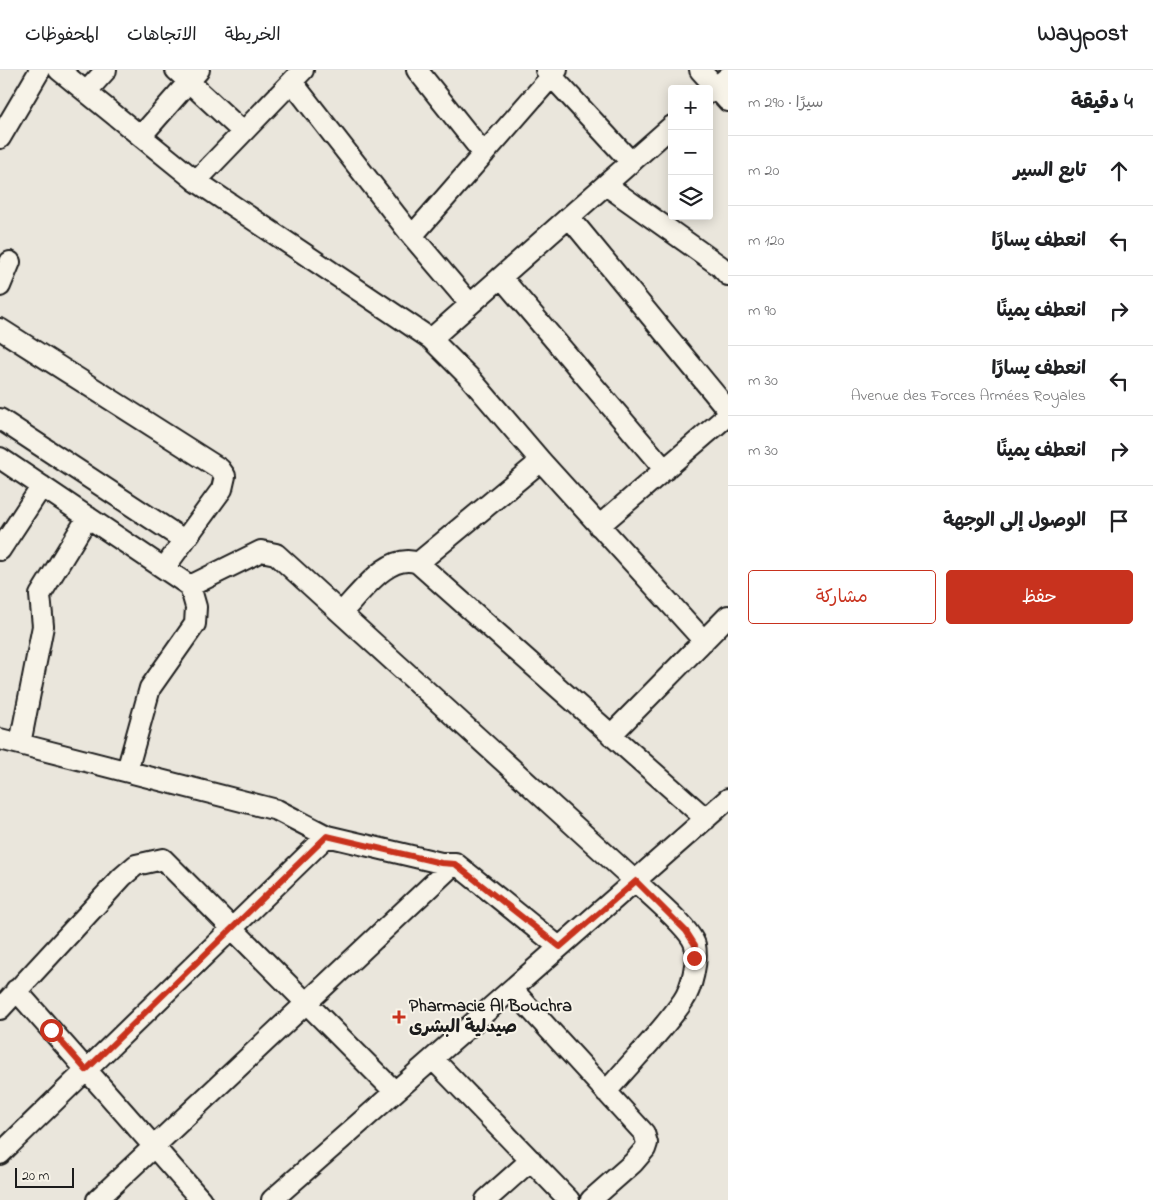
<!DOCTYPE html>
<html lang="ar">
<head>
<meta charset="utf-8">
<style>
	body { margin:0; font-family:"Indie Flower","Playpen Sans Arabic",sans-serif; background:#f2f2f2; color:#202124; direction:rtl }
	.controls { position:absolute; right:15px; top:15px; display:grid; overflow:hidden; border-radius:5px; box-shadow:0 2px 12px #0003 }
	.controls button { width:45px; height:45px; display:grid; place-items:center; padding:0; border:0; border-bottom:1px solid #e0e0e0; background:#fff; color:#202124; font:25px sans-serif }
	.scale { position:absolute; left:15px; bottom:12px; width:59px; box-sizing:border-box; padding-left:5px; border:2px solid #1c1c1c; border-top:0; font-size:14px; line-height:18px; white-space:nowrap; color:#1c1c1c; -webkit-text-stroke:4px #f7f3e8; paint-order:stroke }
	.stop { position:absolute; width:15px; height:15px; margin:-11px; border:4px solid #c8321e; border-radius:50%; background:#fff }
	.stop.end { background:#c8321e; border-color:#fff; box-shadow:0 1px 5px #0008 }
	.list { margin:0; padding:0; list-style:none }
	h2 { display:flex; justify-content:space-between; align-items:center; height:65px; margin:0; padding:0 20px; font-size:21px }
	h2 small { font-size:16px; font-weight:400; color:#757577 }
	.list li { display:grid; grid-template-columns:32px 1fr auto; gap:15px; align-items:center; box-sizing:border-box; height:70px; padding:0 20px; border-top:1px solid #e0e0e0 }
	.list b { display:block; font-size:19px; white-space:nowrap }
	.list p { margin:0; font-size:16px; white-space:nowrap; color:#757577 }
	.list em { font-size:16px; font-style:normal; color:#757577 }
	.actions { display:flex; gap:10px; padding:15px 20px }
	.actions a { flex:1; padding:11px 0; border:1px solid #c8321e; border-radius:5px; text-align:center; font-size:18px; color:#c8321e }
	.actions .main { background:#c8321e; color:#fff }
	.icon { flex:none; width:28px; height:28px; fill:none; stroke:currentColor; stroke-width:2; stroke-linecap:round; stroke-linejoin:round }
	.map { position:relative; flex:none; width:728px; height:1130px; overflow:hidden; direction:ltr }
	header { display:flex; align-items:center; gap:30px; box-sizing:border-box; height:70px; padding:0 25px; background:#fff; border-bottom:1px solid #e0e0e0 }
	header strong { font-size:24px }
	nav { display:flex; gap:28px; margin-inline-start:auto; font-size:18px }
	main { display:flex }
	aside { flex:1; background:#fff }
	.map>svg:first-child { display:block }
</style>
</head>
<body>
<header>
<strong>Waypost</strong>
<nav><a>الخريطة</a><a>الاتجاهات</a><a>المحفوظات</a></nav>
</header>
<main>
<aside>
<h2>4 دقيقة<small>سيرًا · 290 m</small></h2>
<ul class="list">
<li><svg class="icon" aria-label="ahead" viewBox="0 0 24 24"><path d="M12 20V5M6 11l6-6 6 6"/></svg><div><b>تابع السير</b></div><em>20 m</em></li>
<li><svg class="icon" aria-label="left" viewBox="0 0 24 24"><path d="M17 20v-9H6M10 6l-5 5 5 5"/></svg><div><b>انعطف يسارًا</b></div><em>120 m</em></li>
<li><svg class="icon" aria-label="right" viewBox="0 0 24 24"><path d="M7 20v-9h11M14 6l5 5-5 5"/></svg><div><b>انعطف يمينًا</b></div><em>90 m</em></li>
<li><svg class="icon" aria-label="left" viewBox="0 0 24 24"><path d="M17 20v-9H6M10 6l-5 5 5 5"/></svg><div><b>انعطف يسارًا</b><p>Avenue des Forces Armées Royales</p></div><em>30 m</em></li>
<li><svg class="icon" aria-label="right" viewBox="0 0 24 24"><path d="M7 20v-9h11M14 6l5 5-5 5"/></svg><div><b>انعطف يمينًا</b></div><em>30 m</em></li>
<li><svg class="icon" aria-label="arrive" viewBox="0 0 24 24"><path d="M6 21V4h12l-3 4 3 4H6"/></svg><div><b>الوصول إلى الوجهة</b></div></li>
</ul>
<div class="actions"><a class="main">حفظ</a><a>مشاركة</a></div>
</aside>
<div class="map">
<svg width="728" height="1130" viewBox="0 0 728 1130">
	<rect width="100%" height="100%" fill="#eae6dc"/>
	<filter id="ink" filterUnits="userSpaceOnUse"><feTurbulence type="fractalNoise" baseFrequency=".02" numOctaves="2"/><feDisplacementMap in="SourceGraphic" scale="10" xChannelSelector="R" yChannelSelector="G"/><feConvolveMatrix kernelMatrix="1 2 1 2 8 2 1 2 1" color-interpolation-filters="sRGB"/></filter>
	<g filter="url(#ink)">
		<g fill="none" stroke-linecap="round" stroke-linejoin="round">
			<g stroke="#1c1c1c" stroke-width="24">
				<path id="street" d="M59,0L196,111L431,269L470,308L541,391L704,571
					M176,0L243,62
					M417,0L484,84
					M546,0L631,92
					M700,0L728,31
					M292,12L412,166L470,234
					M87,21L106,0
					M709,23L728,7
					M142,65L199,0
					M0,68L40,0
					M196,111L303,0
					M606,115L720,196L728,205
					M569,147L728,340
					M412,166L557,0
					M501,207L665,400
					M0,216L10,192
					M0,259L220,399L225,406L222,419L165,497
					M431,269L672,56
					M0,349L184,470
					M0,388L190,516L196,537L195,554L150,618L127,701
					M599,456L728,345
					M0,480L42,416
					M418,493L541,391
					M190,516L261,481L276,484L635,811C649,824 691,859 695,875C698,891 692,918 683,931C661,963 631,992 606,1022
					M341,543C360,524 389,481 418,493L706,749
					M611,665L728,546
					M0,669L277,740L327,766L441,793H455L559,877
					M20,674L43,556L40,525L88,447
					M512,919L644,1063L647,1073L645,1079L633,1093L591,1130
					M16,920L201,1130
					M0,939L122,807L136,795L163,789L395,1022
					M433,989L569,1130
					M0,1084L327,766
					M97,1130L455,793
					M272,1130L728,729
					M486,1130L531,1090"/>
			</g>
			<use href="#street" stroke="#f7f3e8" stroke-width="20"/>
		</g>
	</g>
	<g fill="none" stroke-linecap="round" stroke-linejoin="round" filter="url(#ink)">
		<path stroke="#c8321e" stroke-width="6" d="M51,960L86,1000L327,766L441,793L455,794L560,877L636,811L686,861L695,875L694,888"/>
	</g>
	<path fill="#c8321e" stroke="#f7f3e8" stroke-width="2" d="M396.5 939.5h5v5h5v5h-5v5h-5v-5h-5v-5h5z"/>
	<g text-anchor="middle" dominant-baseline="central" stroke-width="4" stroke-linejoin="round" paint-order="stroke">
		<g font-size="18" font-weight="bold" fill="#1c1c1c" stroke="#f7f3e8" text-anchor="start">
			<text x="409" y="937">Pharmacie Al Bouchra<tspan x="409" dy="21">صيدلية البشرى</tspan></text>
		</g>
	</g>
</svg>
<div class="controls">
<button>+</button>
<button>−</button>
<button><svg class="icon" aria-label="layers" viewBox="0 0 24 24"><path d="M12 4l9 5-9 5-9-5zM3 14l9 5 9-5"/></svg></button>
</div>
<div class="scale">20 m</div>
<div class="stop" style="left:51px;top:960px"></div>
<div class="stop end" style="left:694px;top:888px"></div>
</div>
</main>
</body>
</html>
